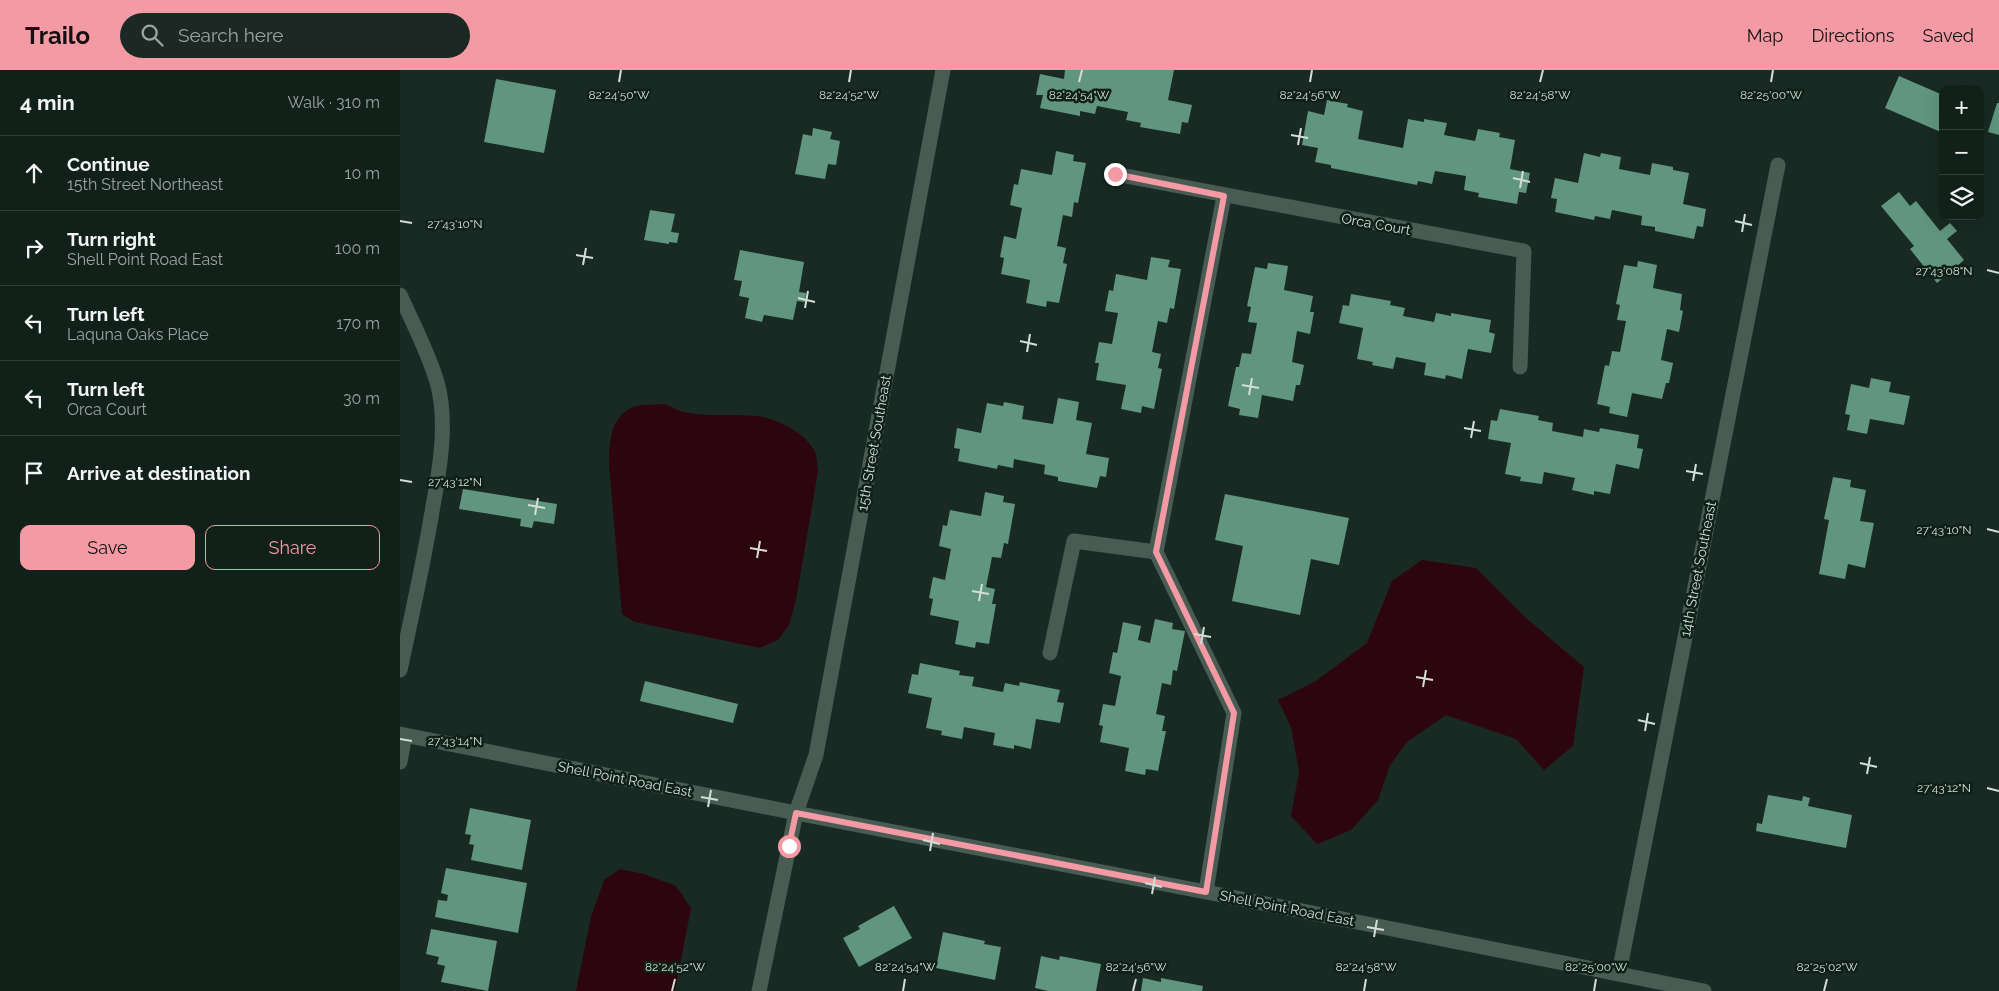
<!DOCTYPE html>
<html lang="en">
<head>
<meta charset="utf-8">
<style>
	body { margin:0; font-family:Raleway,sans-serif; background:#1b2823; color:#f1f3f6 }
	.controls { position:absolute; right:15px; top:15px; display:grid; overflow:hidden; border-radius:10px; box-shadow:0 5px 20px #0002 }
	.controls button { width:45px; height:45px; display:grid; place-items:center; padding:0; border:0; border-bottom:1px solid #313e39; background:#12201a; color:#f1f3f6; font:25px sans-serif }
	.stop { position:absolute; width:15px; height:15px; margin:-11px; border:4px solid #f49aa5; border-radius:50%; background:#fff }
	.stop.end { background:#f49aa5; border-color:#fff; box-shadow:0 1px 5px #0008 }
	.list { margin:0; padding:0; list-style:none }
	h2 { display:flex; justify-content:space-between; align-items:center; height:65px; margin:0; padding:0 20px; font-size:21px }
	h2 small { font-size:16px; font-weight:400; color:#9ca3a2 }
	.list li { display:grid; grid-template-columns:32px 1fr auto; gap:15px; align-items:center; box-sizing:border-box; height:75px; padding:0 20px; border-top:1px solid #313e39 }
	.list b { display:block; font-size:19px; white-space:nowrap }
	.list p { margin:0; font-size:16px; white-space:nowrap; color:#9ca3a2 }
	.list em { font-size:16px; font-style:normal; color:#9ca3a2 }
	.actions { display:flex; gap:10px; padding:15px 20px }
	.actions a { flex:1; padding:11px 0; border:1px solid #f49aa5; border-radius:10px; text-align:center; font-size:18px; color:#f49aa5 }
	.actions .main { background:#f49aa5; color:#111 }
	.icon { flex:none; width:28px; height:28px; fill:none; stroke:currentColor; stroke-width:2; stroke-linecap:round; stroke-linejoin:round }
	.map { position:relative; flex:none; width:1599px; height:921px; overflow:hidden }
	header { display:flex; align-items:center; gap:30px; box-sizing:border-box; height:70px; padding:0 25px; background:#f49aa5; color:#111 }
	header strong { font-size:24px }
	nav { display:flex; gap:28px; margin-inline-start:auto; font-size:18px }
	.search { width:350px; height:45px; background:#1b2823; display:flex; align-items:center; gap:12px; box-sizing:border-box; padding:0 18px; border-radius:28px; color:#9ca3a2; font-size:19px }
	main { display:flex }
	aside { flex:1; background:#12201a }
	.map>svg:first-child { display:block }
</style>
</head>
<body>
<header>
<strong>Trailo</strong>
<div class="search"><svg class="icon" aria-label="search" viewBox="0 0 24 24"><circle cx="10" cy="10" r="6"/><path d="M15 15l6 6"/></svg>Search here</div>
<nav><a>Map</a><a>Directions</a><a>Saved</a></nav>
</header>
<main>
<aside>
<h2>4 min<small>Walk · 310 m</small></h2>
<ul class="list">
<li><svg class="icon" aria-label="ahead" viewBox="0 0 24 24"><path d="M12 20V5M6 11l6-6 6 6"/></svg><div><b>Continue</b><p>15th Street Northeast</p></div><em>10 m</em></li>
<li><svg class="icon" aria-label="right" viewBox="0 0 24 24"><path d="M7 20v-9h11M14 6l5 5-5 5"/></svg><div><b>Turn right</b><p>Shell Point Road East</p></div><em>100 m</em></li>
<li><svg class="icon" aria-label="left" viewBox="0 0 24 24"><path d="M17 20v-9H6M10 6l-5 5 5 5"/></svg><div><b>Turn left</b><p>Laquna Oaks Place</p></div><em>170 m</em></li>
<li><svg class="icon" aria-label="left" viewBox="0 0 24 24"><path d="M17 20v-9H6M10 6l-5 5 5 5"/></svg><div><b>Turn left</b><p>Orca Court</p></div><em>30 m</em></li>
<li><svg class="icon" aria-label="arrive" viewBox="0 0 24 24"><path d="M6 21V4h12l-3 4 3 4H6"/></svg><div><b>Arrive at destination</b></div></li>
</ul>
<div class="actions"><a class="main">Save</a><a>Share</a></div>
</aside>
<div class="map">
<svg width="1599" height="921" viewBox="0 0 1599 921">
	<rect width="100%" height="100%" fill="#182a23"/>
	<path fill="#2d050e" d="M265,334C271,336 276,340 283,342C307,347 332,344 357,346C376,348 410,365 416,385C417,390 417,396 418,401L396,530L389,555L378,570L360,578L235,552L222,544L209,395C209,373 210,347 233,337C242,334 255,335 265,334Z
		M1022,490L1076,498L1127,549L1184,597L1173,676L1144,700L1116,669L1046,645L1007,672L990,695L978,730L951,760L917,774L891,746L899,702L891,657L878,630L916,611L967,573L992,511Z
		M220,799L244,804L276,816L291,838L275,921H176L191,847L204,810Z"/>
	<path fill="#60957f" d="M665,0H774L768,30L792,35L788,53L782,52L780,64L740,57L741,53L726,50L728,42L697,36L695,44L680,41V46L640,38L643,25H636L640,4L664,9Z
		M1499,6L1543,25V63L1485,38Z
		M96,9L156,20L144,83L84,72Z
		M927,30L948,34L947,37L963,41L958,69L1003,78L1008,49L1024,52V49L1047,53L1044,65L1075,71L1078,59L1100,63L1099,67L1115,70L1110,99L1130,103L1126,123L1119,122L1117,134L1078,127L1079,123L1064,120L1066,106L1035,101L1032,114L1018,111L1017,115L931,98V95L915,92L918,78L902,75L908,41L924,45Z
		M1597,33H1599V65L1588,62Z
		M413,58L432,62L430,69L440,71L436,95L428,94L425,109L395,104L403,64L412,66Z
		M656,81L674,85L673,91L686,93L678,133L674,132L672,147L663,145L657,176L666,178L663,193L667,194L659,233L647,231L646,237L626,233L630,210L601,204L604,188L600,187L604,166L616,169L622,138L610,135L614,114L618,115L621,99L652,105Z
		M1184,83L1200,87L1201,83L1221,87L1219,99L1250,105L1252,93L1273,97V100L1289,103L1283,134L1306,139L1303,157L1297,156L1294,169L1255,161V157L1241,155L1242,146L1212,140L1210,149L1195,146L1194,150L1155,142L1157,129L1151,128L1155,108L1178,113Z
		M1499,122L1510,136L1516,131L1540,161L1550,153L1557,161L1547,169L1564,190L1537,213L1510,179L1514,176L1481,136Z
		M250,140L275,144L271,162L279,163L277,173L269,172V174L244,170Z
		M340,180L404,192L399,222L406,223L405,232L397,231L393,250L364,245L362,252L345,248L349,228L339,226L342,211L334,210Z
		M751,187L770,190L768,197L781,199L774,239L770,238L767,253L758,251L752,282L761,284L758,298L762,299L754,339L742,336L741,343L721,339L726,315L696,310L699,293H695L699,272L712,274L718,243L705,241L709,220L713,221L716,204L747,210Z
		M1238,191L1257,195L1253,218L1282,224L1280,240L1283,241L1279,262L1267,259L1261,290L1273,293L1269,313H1266L1262,329L1232,323L1227,347L1209,343L1210,337L1197,334L1205,295L1209,296L1212,281L1220,282L1226,251L1217,250L1220,235L1216,234L1224,195L1237,197Z
		M868,193L888,196L884,220L913,226L910,242H914L910,264L897,261L892,292L904,295L900,315H896L893,331L862,325L858,348L839,345L840,339L828,336L836,297H839L842,283L851,284L857,253L848,252L851,237L847,236L855,197L867,199Z
		M951,224L991,231L990,235L1005,238L1003,246L1034,252L1036,243L1051,246V243L1091,250L1089,262L1095,264L1091,283L1068,279L1062,309L1046,305L1045,309L1024,305L1026,293L996,287L993,299L972,295L973,292L957,289L963,258L939,253L943,235L949,236Z
		M1471,308L1491,312L1489,322L1510,326L1504,355L1470,349L1467,364L1447,360L1450,345L1445,344L1451,314L1469,318Z
		M658,328L679,332L676,350L692,353L686,384L709,388L706,407L700,406L697,418L658,411V407L644,404L645,395L614,389L613,398L598,395L597,399L558,391L560,379L554,378L557,358L581,363L587,333L603,336L604,332L624,336L622,349L653,354Z
		M1100,339L1139,346L1138,350L1153,353L1152,361L1183,367L1184,359L1199,362L1200,358L1239,365L1237,378L1243,379L1239,399L1216,394L1210,424L1194,421V425L1172,420L1175,408L1144,402L1142,414L1120,411L1121,407L1105,404L1111,373L1088,369L1091,350L1097,351Z
		M1433,407L1451,410L1450,417L1466,420L1460,451L1474,453L1465,498L1448,494L1445,509L1419,504L1429,450L1424,449Z
		M63,419L157,434L154,454L134,451L132,458L120,456L121,449L59,439Z
		M585,422L604,426L603,432L615,434L608,474L604,473L601,488L592,487L586,517L595,519L592,534H596L589,574L576,572L575,578L555,574L559,551L530,545L533,529L529,528L533,507L545,510L551,479L539,476L543,455L547,456L550,440L581,446Z
		M825,424L949,448L939,495L911,489L900,545L832,531L843,476L815,470Z
		M755,549L773,553L772,559L785,561L777,601L773,600L771,615L762,613L756,644L765,646L762,661H766L758,701L746,699L745,705L725,701L729,678L700,672L703,656L699,655L703,634L715,636L721,606L709,603L713,582L717,583L723,552L741,556L738,570L750,573Z
		M520,593L560,601L559,605L574,607L572,616L603,622L605,613L619,616L620,612L660,620L657,632L664,633L660,653L636,649L631,679L614,675V679L593,675L595,663L564,657L562,669L541,665L542,661L526,658L532,628L508,623L512,604L518,605Z
		M245,611L338,634L333,653L240,631Z
		M1368,725L1402,731L1403,726L1410,728L1408,736L1452,745L1446,778L1356,761L1357,753L1362,754Z
		M70,738L131,750L122,800L71,790L74,775L69,774L71,765L65,764Z
		M46,798L127,813L118,863L35,847L38,830L47,831L48,825L41,823Z
		M494,836L512,868L459,897L443,868L460,859L458,856Z
		M31,859L97,871L88,921L41,912L45,896L37,894L39,887L26,884Z
		M543,862L585,871L584,874L601,877L595,910L536,898Z
		M641,886L659,890L660,886L701,894L696,921H648L635,918Z
		M743,908L761,912V908L803,916L802,921H741Z"/>
	<g fill="none" stroke-linecap="round" stroke-linejoin="round">
		<path stroke="#485c53" stroke-width="15" d="M715,104L1124,181L1120,297
			M0,225C13,253 28,282 37,312C48,351 40,397 33,436C24,491 12,545 0,600
			M650,583L674,471L756,482
			M0,664L396,743L806,822L1304,921
			M0,692L5,665
			M806,822L834,643L756,482L824,126
			M1219,903L1378,95
			M359,921L396,743L416,685L543,0"/>
	</g>
	<g fill="none" stroke-linecap="round" stroke-linejoin="round">
		<path stroke="#f49aa5" stroke-width="6" d="M389,776L396,743L806,822L834,643L756,482L824,126L715,104"/>
	</g>
	<path fill="none" stroke="#d3ded9" stroke-width="2" d="M219,12L221,0M449,12L451,0M679,12L682,0M910,12L912,0M1140,12L1143,0M1371,12L1373,0M891,65L908,68M898,75L901,58M1113,108L1130,112M1120,118L1123,101M0,151L12,153M1335,151L1352,155M1342,162L1345,144M176,185L193,188M183,195L186,178M1587,200L1599,203M398,228L415,232M405,238L408,221M620,271L637,275M627,282L630,264M842,315L859,318M849,325L852,308M1064,358L1081,361M1071,368L1074,351M1286,401L1303,404M0,410L12,412M1293,411L1296,394M128,435L145,438M135,445L138,428M1587,459L1599,462M350,478L367,481M357,488L360,471M572,521L589,524M579,531L582,514M794,564L811,567M801,574L804,557M1016,607L1033,610M1023,617L1026,600M1238,650L1255,654M1245,661L1248,643M0,669L12,671M1460,693L1477,697M1467,704L1470,687M1587,718L1599,721M301,727L318,730M308,737L311,720M523,770L540,774M530,781L533,763M745,813L762,817M752,824L755,807M967,857L984,860M974,867L977,850M272,921L275,909M503,921L505,909M733,921L736,909M964,921L966,909M1194,921L1196,909M1424,921L1427,909"/>
	<g text-anchor="middle" dominant-baseline="central" stroke-width="5" stroke-linejoin="round" paint-order="stroke">
		<g font-size="14" fill="#d3ded9" stroke="#0f2019">
			<text transform="translate(976 154) rotate(10)">Orca Court</text>
			<text transform="translate(474 373) rotate(-80)">15th Street Southeast</text>
			<text transform="translate(1298 499) rotate(-79)">14th Street Southeast</text>
			<text transform="translate(225 709) rotate(11)">Shell Point Road East</text>
			<text transform="translate(887 838) rotate(11)">Shell Point Road East</text>
		</g>
	</g>
	<g font-size="12" text-anchor="middle" fill="#d3ded9" stroke="#0f2019" stroke-width="5" stroke-linejoin="round" paint-order="stroke">
		<text x="219" y="29">82°24'50"W</text>
		<text x="449" y="29">82°24'52"W</text>
		<text x="679" y="29">82°24'54"W</text>
		<text x="910" y="29">82°24'56"W</text>
		<text x="1140" y="29">82°24'58"W</text>
		<text x="1371" y="29">82°25'00"W</text>
		<text x="55" y="158">27°43'10"N</text>
		<text x="1544" y="205">27°43'08"N</text>
		<text x="55" y="416">27°43'12"N</text>
		<text x="1544" y="464">27°43'10"N</text>
		<text x="55" y="675">27°43'14"N</text>
		<text x="1544" y="722">27°43'12"N</text>
		<text x="275" y="901">82°24'52"W</text>
		<text x="505" y="901">82°24'54"W</text>
		<text x="736" y="901">82°24'56"W</text>
		<text x="966" y="901">82°24'58"W</text>
		<text x="1196" y="901">82°25'00"W</text>
		<text x="1427" y="901">82°25'02"W</text>
	</g>
</svg>
<div class="controls">
<button>+</button>
<button>−</button>
<button><svg class="icon" aria-label="layers" viewBox="0 0 24 24"><path d="M12 4l9 5-9 5-9-5zM3 14l9 5 9-5"/></svg></button>
</div>
<div class="stop" style="left:389px;top:776px"></div>
<div class="stop end" style="left:715px;top:104px"></div>
</div>
</main>
</body>
</html>
